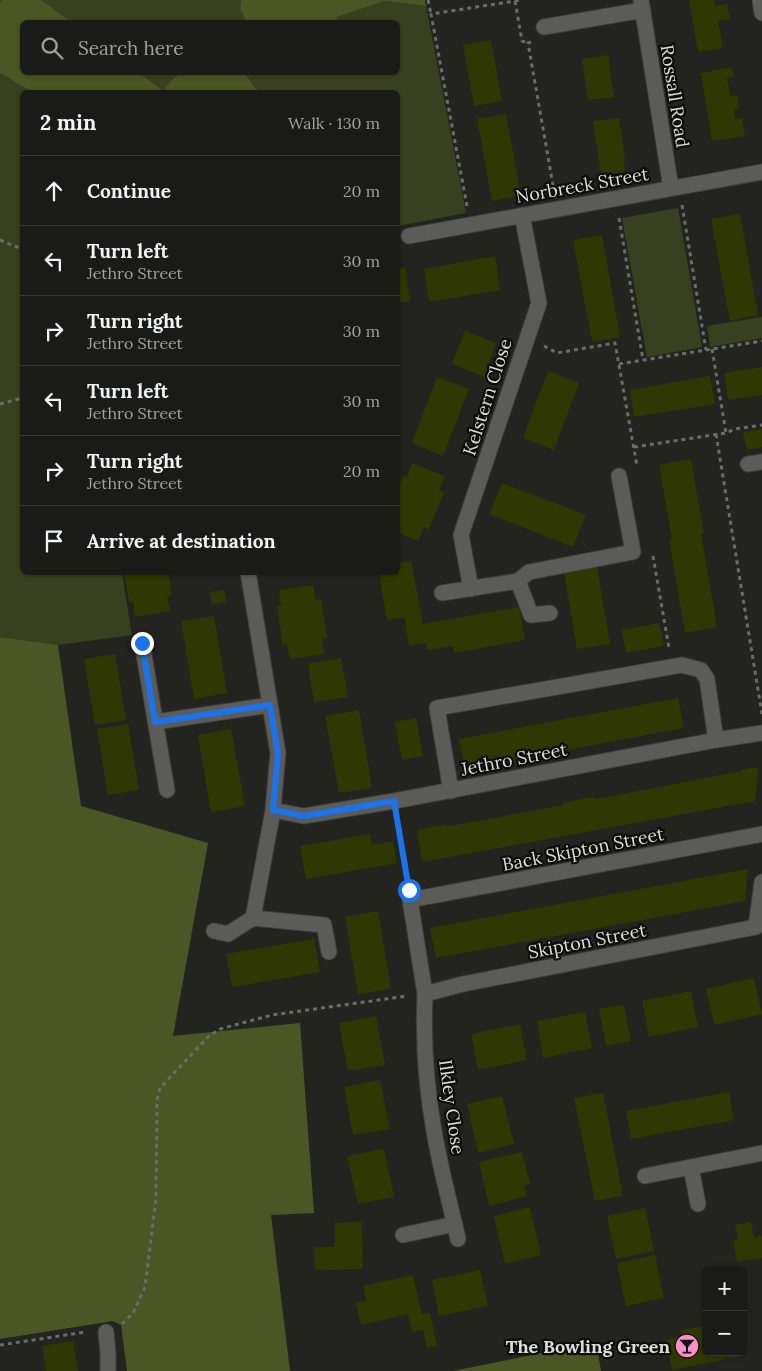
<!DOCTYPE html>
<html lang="en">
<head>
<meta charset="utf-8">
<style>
	body { margin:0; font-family:Lora,serif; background:#272825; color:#f1f3f6 }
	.controls { position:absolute; right:15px; bottom:15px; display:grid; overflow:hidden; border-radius:8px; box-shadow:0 1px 4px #0004 }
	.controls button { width:45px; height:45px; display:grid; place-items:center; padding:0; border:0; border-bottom:1px solid #383937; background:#1a1b18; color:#f1f3f6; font:25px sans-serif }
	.stop { position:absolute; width:15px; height:15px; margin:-11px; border:4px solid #1a73e8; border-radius:50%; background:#fff }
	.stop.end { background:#1a73e8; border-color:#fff; box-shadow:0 1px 5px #0008 }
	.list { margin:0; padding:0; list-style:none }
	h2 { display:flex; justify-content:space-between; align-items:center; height:65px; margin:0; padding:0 20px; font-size:21px }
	h2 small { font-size:16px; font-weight:400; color:#9fa1a2 }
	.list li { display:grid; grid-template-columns:32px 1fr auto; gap:15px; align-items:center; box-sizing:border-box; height:70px; padding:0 20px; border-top:1px solid #383937 }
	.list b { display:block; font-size:19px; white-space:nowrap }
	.list p { margin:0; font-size:16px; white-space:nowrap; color:#9fa1a2 }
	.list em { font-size:16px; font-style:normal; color:#9fa1a2 }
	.icon { flex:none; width:28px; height:28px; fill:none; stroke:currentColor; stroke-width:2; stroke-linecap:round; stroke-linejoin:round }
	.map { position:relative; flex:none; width:762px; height:1371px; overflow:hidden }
	.search { position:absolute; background:#1a1b18; box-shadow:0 1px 4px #0004; left:20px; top:20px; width:380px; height:55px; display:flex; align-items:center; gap:12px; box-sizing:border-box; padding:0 18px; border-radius:8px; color:#9fa1a2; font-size:19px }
	.panel { position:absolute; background:#1a1b18; box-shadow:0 1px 4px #0004; left:20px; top:90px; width:380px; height:485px; border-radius:8px }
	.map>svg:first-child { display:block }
</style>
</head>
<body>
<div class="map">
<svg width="762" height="1371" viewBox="0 0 762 1371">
	<rect width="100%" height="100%" fill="#232420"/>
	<path fill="#39401f" d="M41,0H241L240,8L246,22H72Z
		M385,1L426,6L466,213L398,226V92H259L244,73L398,72V22H336L337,17Z
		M0,73L32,92H22V572L122,573L132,635L58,645L0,637Z
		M139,73H179L163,90Z
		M678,208L702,347L647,357L622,218Z
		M762,317V338L710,347L707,326Z"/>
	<path fill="#4c5624" d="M2,0H41L72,22H22V72L139,73L163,90L179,73H244L259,92H32L0,73V1Z
		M241,0H425L426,6L385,1L337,17L336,22H246L240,8Z
		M0,637L58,645L81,806L208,843L173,1036L300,1023L314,1213L271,1215L290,1371H127L121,1325L113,1321L0,1339Z
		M596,1342L601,1371H453Z"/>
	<path fill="#2f3802" d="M689,0H714L715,6L727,4L730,19L718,21L723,48L698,52Z
		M491,40L502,101L474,106L463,45Z
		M608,55L614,97L588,100L582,59Z
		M732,67L734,77L727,78L730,96L737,95L739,109L734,110L735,119L742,118L745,136L712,141L701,73Z
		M506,114L521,195L492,201L477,119Z
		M619,118L625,159H624L625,171L601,175L593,121Z
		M740,214L758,315L730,321L711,219Z
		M602,235L620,337L592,342L573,240Z
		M495,256L500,290L429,302L424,269Z
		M405,268L410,301L398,303V269Z
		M465,331L496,343L484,377L452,364Z
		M762,367V395L728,400L724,373Z
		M548,371L579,383L554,450L523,438Z
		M710,376L715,404L634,417L630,390Z
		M437,377L469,389L443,456L412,443Z
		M762,429V447L747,450L743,432Z
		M691,459L704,534H701L717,627L685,633L669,540L672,539L659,465Z
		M412,463L445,476L439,490L444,492L429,529L424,527L418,541L398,533V489L403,476L407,477Z
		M502,483L586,515L573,547L489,514Z
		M411,561L423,624L519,607L525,640L454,653L453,646L427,650L426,643L409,646L404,617L387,620L379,572H398V563Z
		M597,566L610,644L577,649L564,572Z
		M124,572H168L172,595L167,596L170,611L135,617L133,602H129Z
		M313,585L316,600L321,599L327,638L322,639L325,654L290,659L287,644L283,645L277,606L281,605L279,590Z
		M224,590L226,602L212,604L210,592Z
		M214,616L227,693L194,699L181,621Z
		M659,623L664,646L626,653L622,630Z
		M115,654L126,720L95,725L84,659Z
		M341,658L348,697L314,702L308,664Z
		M678,698L684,728L465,769L459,739Z
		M359,710L372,788L339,793L325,716Z
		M416,718L423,756L402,760L395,722Z
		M128,724L139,790L108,795L97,729Z
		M231,729L245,806L211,812L198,735Z
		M755,767L756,769H758L755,801L422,862L417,830L447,824V826L462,824L563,805V803L593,797L594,799L608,797L742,771L741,770Z
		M370,834L372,845L393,841L397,863L306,879L300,846Z
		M748,869L745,901L436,958L430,928Z
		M378,911L391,989L358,994L345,917Z
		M314,939L320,972L232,987L226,954Z
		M754,978L762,1014L714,1025L706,989Z
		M691,991L698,1027L649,1037L642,1001Z
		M624,1005L631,1041L606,1046L599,1009Z
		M585,1012L592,1048L543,1058L537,1021Z
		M376,1016L385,1065L348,1071L339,1023Z
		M520,1024L527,1060L478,1070L471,1034Z
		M380,1080L390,1129L353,1135L344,1087Z
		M729,1092L734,1120L631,1139L626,1111Z
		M603,1093L623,1196L595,1201L574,1098Z
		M502,1096L514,1144L478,1153L467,1104Z
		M384,1149L394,1197L358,1204L347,1156Z
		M522,1152L530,1184L524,1186L527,1196L489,1206L479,1162Z
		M530,1207L541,1255L505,1264L494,1216Z
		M645,1208L654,1251L616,1259L607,1216Z
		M362,1222L363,1269L315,1270L314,1247H335V1223Z
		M751,1222L754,1237L762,1236V1258L737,1262L733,1240L738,1239L735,1225Z
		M655,1255L664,1298L626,1306L617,1263Z
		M480,1270L488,1306L439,1316L432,1280Z
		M413,1275L422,1314L430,1313L437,1345L427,1348L423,1329L412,1332L408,1314L361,1325L356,1303L366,1301L363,1286Z
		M706,1326V1352H736L737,1357L672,1370L666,1340L682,1336L681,1330Z
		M73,1341L78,1371H46L42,1346Z"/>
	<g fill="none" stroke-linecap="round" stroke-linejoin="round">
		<g stroke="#3e3f3c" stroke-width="17">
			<path id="lane" d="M760,0L762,13
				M748,464L762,462
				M550,613L531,615L518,581L529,572L633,552L619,476
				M451,791L437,708L682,665L701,670L707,679L716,740
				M425,994L410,900L762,834"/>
		</g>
		<g stroke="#3e3f3c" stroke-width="17">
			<path id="street" d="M641,0L671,188
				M544,27L643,10
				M409,236L762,172
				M248,572L278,753L273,810L253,918L324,925L329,952
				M471,589L461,535L539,303L522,215
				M442,593L518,581
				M142,643L167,790
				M155,722L270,705
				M273,810L304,816L394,801L716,740L762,733
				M756,927L762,882
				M214,931L228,934L253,918
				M691,1167L698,1204
				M645,1176L762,1153
				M403,1235L455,1224
				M458,1239C450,1203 440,1167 434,1131C426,1086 423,1039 425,994L463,984L756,927
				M106,1332L108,1353V1371"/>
		</g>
		<path stroke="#6b6c69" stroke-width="3" stroke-dasharray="4 4" stroke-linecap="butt" d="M428,0L431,14
			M515,1L522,41L528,43
			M531,42L528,43L554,191
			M682,205L706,350
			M467,206L431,14L522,0
			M619,218L643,360
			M0,240L22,249
			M544,346L557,353L615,343L637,466
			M712,349L726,433
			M619,364L762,341
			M0,404L22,398
			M716,434L762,714
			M634,447L726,433L735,429L762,425
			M653,556L669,648
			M397,819L408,882
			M122,1324L133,1313L145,1287L156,1198L157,1100L160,1088L208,1037L220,1029L272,1015L407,996
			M0,1345L86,1332"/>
		<use href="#lane" stroke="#5b5c59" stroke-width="15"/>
		<use href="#street" stroke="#5b5c59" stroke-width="15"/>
	</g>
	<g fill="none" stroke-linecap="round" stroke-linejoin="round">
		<path stroke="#1a73e8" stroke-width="6" d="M142,643L155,722L270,705L278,753L273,810L304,816L394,801L409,890"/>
	</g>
	<defs>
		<g id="bar-disc" transform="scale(1.25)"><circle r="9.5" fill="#f98fca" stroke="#0c0d0b"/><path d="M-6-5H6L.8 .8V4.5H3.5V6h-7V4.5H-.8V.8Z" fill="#111"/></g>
	</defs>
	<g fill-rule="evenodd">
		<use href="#bar-disc" x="687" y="1346"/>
	</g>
	<g text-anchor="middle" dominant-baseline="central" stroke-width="4.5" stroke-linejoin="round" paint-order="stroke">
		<g font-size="18" fill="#dddedc" stroke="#0c0d0b">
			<text transform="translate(675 96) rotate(81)">Rossall Road</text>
			<text transform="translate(582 185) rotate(-10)">Norbreck Street</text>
			<text transform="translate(487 397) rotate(-72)">Kelstern Close</text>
			<text transform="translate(514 759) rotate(-11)">Jethro Street</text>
			<text transform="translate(583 849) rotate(-11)">Back Skipton Street</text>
			<text transform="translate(587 941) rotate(-11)">Skipton Street</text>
			<text transform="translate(452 1107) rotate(82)">Ilkley Close</text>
		</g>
		<g font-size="18" font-weight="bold" fill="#dddedc" stroke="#0c0d0b" text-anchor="end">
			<text x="670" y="1346">The Bowling Green</text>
		</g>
	</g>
</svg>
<div class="controls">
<button>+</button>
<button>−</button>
</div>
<div class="stop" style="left:409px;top:890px"></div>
<div class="stop end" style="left:142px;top:643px"></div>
<div class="search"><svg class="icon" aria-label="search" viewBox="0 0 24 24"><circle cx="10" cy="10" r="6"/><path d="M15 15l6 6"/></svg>Search here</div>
<section class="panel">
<h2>2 min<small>Walk · 130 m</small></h2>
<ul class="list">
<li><svg class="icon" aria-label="ahead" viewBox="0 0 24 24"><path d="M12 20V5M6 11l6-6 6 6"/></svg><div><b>Continue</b></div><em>20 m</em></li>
<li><svg class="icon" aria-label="left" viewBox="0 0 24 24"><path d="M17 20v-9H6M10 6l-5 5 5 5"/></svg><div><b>Turn left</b><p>Jethro Street</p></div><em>30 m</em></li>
<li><svg class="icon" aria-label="right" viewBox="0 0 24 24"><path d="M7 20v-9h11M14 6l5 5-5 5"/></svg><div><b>Turn right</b><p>Jethro Street</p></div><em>30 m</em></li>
<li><svg class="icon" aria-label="left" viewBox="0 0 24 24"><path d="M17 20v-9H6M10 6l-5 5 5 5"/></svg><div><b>Turn left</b><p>Jethro Street</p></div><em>30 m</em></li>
<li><svg class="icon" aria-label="right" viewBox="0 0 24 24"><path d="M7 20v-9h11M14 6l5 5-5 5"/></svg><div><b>Turn right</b><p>Jethro Street</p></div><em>20 m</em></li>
<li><svg class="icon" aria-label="arrive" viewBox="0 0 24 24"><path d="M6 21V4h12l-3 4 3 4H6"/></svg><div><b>Arrive at destination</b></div></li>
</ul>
</section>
</div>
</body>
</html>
